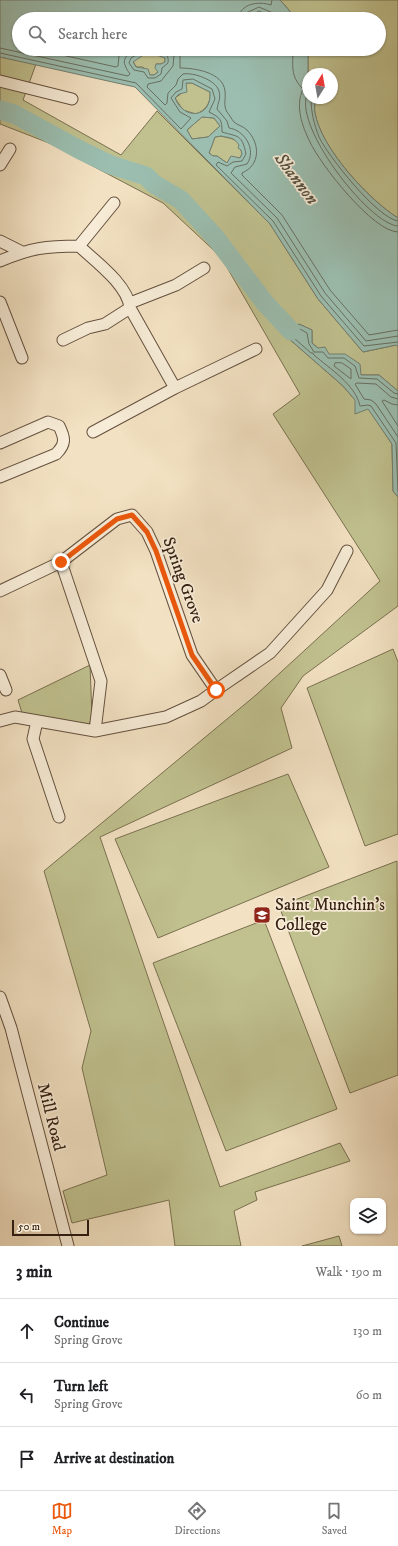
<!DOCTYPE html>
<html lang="en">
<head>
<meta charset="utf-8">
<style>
	body { margin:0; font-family:"IM FELL DW Pica",serif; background:#f2f2f2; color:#202124 }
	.controls { position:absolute; right:12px; bottom:12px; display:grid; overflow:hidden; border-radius:8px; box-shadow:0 1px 3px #0004 }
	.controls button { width:36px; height:36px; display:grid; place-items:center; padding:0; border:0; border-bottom:1px solid #e0e0e0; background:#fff; color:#202124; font:20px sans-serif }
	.compass { position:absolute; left:302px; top:68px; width:36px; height:36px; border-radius:50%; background:#fff; box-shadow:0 1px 3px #0004; rotate:11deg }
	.scale { position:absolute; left:12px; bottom:10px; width:77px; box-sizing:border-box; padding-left:4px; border:2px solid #352012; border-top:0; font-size:11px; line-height:14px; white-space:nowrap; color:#352012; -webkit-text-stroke:3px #f7ecd7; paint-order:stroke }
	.stop { position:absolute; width:12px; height:12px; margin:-9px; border:3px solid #ea580c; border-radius:50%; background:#fff }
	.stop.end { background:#ea580c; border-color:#fff; box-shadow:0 1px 4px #0008 }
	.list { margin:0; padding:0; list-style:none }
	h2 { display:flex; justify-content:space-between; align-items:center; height:52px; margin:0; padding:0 16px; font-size:17px }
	h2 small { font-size:13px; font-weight:400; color:#757577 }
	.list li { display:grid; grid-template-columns:26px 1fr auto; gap:12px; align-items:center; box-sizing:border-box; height:64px; padding:0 16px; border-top:1px solid #e0e0e0 }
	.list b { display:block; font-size:15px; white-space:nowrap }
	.list p { margin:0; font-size:13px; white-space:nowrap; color:#757577 }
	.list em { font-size:13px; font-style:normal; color:#757577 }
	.icon { flex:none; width:22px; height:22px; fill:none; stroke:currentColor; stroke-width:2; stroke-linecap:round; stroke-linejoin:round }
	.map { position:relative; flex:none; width:398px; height:1246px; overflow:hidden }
	.search { position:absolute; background:#fff; box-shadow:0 1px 3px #0004; left:12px; right:12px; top:12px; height:44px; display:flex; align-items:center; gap:10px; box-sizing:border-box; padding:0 14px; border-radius:22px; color:#757577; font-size:15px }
	.sheet { height:244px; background:#fff }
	nav { display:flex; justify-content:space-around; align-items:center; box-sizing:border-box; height:56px; border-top:1px solid #e0e0e0; background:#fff; font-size:11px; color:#757577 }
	nav a { display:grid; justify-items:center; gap:2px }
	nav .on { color:#ea580c }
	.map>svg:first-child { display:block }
</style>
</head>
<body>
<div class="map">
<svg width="398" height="1246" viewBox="0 0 398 1246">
	<rect width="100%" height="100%" fill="#f2e1c2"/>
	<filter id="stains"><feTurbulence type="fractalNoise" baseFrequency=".005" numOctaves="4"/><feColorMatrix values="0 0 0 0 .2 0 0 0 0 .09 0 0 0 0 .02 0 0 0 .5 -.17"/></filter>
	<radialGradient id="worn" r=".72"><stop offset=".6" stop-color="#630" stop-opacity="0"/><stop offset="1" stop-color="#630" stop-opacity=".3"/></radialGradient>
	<path fill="#c0c18f" stroke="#7a7050" d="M280,0H398V218C369,200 321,148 315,113C314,109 315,103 315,98H332V74H309L308,71V49H379V19H293L289,10Z
		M259,11L270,16V19H247L249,16Z
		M148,52L165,57V62L161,64H156L158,72L154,75H150L143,67H136L133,61Z
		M0,57L36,64L23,100L121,155L157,111L270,224L318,299L363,352L396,345L398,347V391L379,375H360L318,348L312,343V330L299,324L287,337L343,386L355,400L368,408L392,444L393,491L398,497V606L303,676L281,708L292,748L100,837L220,1187L340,1143L350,1161L255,1192L257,1200L234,1211L241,1246H175L169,1200L72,1223L63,1191L107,1175L82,1068L91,1031L44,871L256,695L380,581L273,414L300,394L221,257L163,203L49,143L0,124Z
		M186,83H192L210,92C211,103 206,110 196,114L183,110L175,98L182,93Z
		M202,117L214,118L220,126L208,137L192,139L187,130Z
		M221,136C235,140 239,138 242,154L240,158L231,157L227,163L217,156H213L209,153L215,137Z
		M393,649L398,662V834L365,846L307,688Z
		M90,665L92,717L89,725L22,713L18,700Z
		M288,774L329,867L158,938L115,839Z
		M397,861L398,1075L350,1093L279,906Z
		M264,920L337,1109L226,1151L153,963Z
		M339,1236L342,1246H302Z"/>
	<path fill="#9bbeb0" stroke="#727f71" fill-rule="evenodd" d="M0,0H280L289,10L293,19H270V16L259,11L249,16L246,19H19V49H308V98H315C315,103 314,109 315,113C321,148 369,200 398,218V347L396,345L363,352L318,299L270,224L135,87L0,57ZM148,52L165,58V62L161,64H156L155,68L158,72L154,75H150L148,69L136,67L133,62ZM186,83H192L210,92C212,118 184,121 175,98L179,94L187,92ZM202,117L214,118L220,126L208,137L192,139L187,130ZM221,136C230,138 234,137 239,145L238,148L241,150L242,154L240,158L231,156L227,163L217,156H213L209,153L215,137Z
		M299,324L312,330V343L318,348L325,347L329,354H345L360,364L361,375H379L398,391V497L393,491L392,444L368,409L355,414V400L343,386L287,337Z"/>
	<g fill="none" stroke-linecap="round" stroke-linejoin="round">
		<path stroke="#686f61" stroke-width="1" d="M238,19C240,3 259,1 271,5L272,0
			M243,19L246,13L259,7L273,13L274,19
			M0,48L128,76L130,74C120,60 124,57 136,49
			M35,49L116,67L118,66L119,56L124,49
			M146,49L131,58L129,63L134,70L144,72L148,78H155L161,74L162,68L168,63C170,52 160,52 151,49
			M168,49L174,55L173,66L161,81L148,84L147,87L165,105L167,103L168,93L176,85L178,79L183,74C193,72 216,80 219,91C221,98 218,103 217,109L227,121L229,128C244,130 257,149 247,164L235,167L231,173L277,218L325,293L366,341L398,336
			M177,49L180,55V68C194,68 223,72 225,91C226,99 223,105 227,112C229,114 232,120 234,122C237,125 243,126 247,130C260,143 261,165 242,173V175L282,215L330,290L369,335L398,330
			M293,49C293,66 290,76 303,89C295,106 302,126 310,142C320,164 373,232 398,232
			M0,53L136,83L181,129L191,118L180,112L171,98L176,92L182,89L183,80L193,79L212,89L215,99L209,112C221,118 222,120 222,132C238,137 242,134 246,154L242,161L233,162L227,166L218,162L216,165L273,221L321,296L364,346L398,342
			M308,93C290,122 369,225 398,226
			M311,98C311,112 314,124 319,137C328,156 378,219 398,221
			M342,363L351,369V379L334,366L335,363Z
			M398,394L394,393L377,379L359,378L355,366L344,358H328L323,352H314L309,344L307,333L300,329L293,335L294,338L311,353H313L314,355C330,369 355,384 360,406L368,405L371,406L396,443L398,491
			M398,399L391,397L376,384L357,383L355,384L364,399L371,400L376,404L398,437
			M398,405L392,404L384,400L382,401L398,426"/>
		<path stroke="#9bbeb0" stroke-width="19" d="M0,110L14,114L80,150L111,165L146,176L154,184L181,200L215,237L265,303L291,331"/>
		<g stroke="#64503e" stroke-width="13">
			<path id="minor" d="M0,81L72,99
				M0,165L10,149
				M0,241L22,252
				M79,246L114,203
				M0,261C31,248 46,246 79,246C95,261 128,285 130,308L175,388L256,349
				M0,302L22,358
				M130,303L176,285L204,268
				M63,340L88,328L105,324L130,308
				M93,432L175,388
				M0,443L48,422L59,426C65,438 66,444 56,454L0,477
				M0,591L61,562
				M0,675L6,690
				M216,690L270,653L327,590L347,551
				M0,721L15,717L95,731L166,717L201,701L216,690L192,655L156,551L147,532L132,515L117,519L61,562L101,681L95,731
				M37,721L33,739L59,817
				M0,997L11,1028L68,1246"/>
		</g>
		<use href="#minor" stroke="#f7ecd7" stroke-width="11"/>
	</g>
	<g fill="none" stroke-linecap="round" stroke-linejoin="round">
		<path stroke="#ea580c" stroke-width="5" d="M61,562L117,519L132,515L147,532L156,551L192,655L216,690"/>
	</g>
	<defs>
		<g id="school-square" transform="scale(0.9)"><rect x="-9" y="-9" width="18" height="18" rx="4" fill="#8f2418" stroke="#f7ecd7"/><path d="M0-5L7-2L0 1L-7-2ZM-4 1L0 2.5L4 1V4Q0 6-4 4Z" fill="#fff"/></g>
	</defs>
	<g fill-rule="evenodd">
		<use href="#school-square" x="262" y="915"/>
	</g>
	<g text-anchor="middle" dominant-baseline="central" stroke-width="3.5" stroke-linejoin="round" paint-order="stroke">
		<g font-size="17" fill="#352012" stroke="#f7ecd7">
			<text transform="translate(183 580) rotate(70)">Spring Grove</text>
			<text transform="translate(51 1117) rotate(76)">Mill Road</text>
		</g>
		<g font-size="17" fill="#352012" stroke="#f7ecd7" text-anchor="start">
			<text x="275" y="905">Saint Munchin's<tspan x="275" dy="20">College</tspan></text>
		</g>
		<g font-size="18" font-style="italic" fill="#544f41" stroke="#f7ecd7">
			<text transform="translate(296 179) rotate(53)">Shannon</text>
		</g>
	</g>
	<rect width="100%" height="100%" filter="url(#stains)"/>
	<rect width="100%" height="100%" fill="url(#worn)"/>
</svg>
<div class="controls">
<button><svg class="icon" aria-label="layers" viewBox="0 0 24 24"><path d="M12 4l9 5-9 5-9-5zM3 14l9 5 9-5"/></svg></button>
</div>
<svg class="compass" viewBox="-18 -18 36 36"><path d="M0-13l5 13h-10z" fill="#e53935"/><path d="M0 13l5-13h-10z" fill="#757577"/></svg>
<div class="scale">50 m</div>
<div class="stop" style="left:216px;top:690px"></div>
<div class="stop end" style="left:61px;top:562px"></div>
<div class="search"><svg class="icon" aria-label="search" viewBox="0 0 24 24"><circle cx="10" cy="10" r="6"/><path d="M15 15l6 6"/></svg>Search here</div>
</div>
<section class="sheet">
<h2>3 min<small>Walk · 190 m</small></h2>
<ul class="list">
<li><svg class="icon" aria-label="ahead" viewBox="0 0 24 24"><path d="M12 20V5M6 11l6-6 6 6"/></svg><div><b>Continue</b><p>Spring Grove</p></div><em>130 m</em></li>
<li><svg class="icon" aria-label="left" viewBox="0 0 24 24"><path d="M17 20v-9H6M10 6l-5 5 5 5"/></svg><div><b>Turn left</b><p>Spring Grove</p></div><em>60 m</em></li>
<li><svg class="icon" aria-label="arrive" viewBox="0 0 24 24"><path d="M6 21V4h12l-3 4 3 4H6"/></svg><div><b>Arrive at destination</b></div></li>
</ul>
</section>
<nav>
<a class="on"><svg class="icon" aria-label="map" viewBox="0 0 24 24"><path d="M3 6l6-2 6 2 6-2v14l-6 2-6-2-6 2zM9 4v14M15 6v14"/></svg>Map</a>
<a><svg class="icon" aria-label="directions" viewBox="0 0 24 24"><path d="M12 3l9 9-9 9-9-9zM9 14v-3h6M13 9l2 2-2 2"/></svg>Directions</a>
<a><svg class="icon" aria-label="saved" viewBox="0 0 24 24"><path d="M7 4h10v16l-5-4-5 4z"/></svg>Saved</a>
</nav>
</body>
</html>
